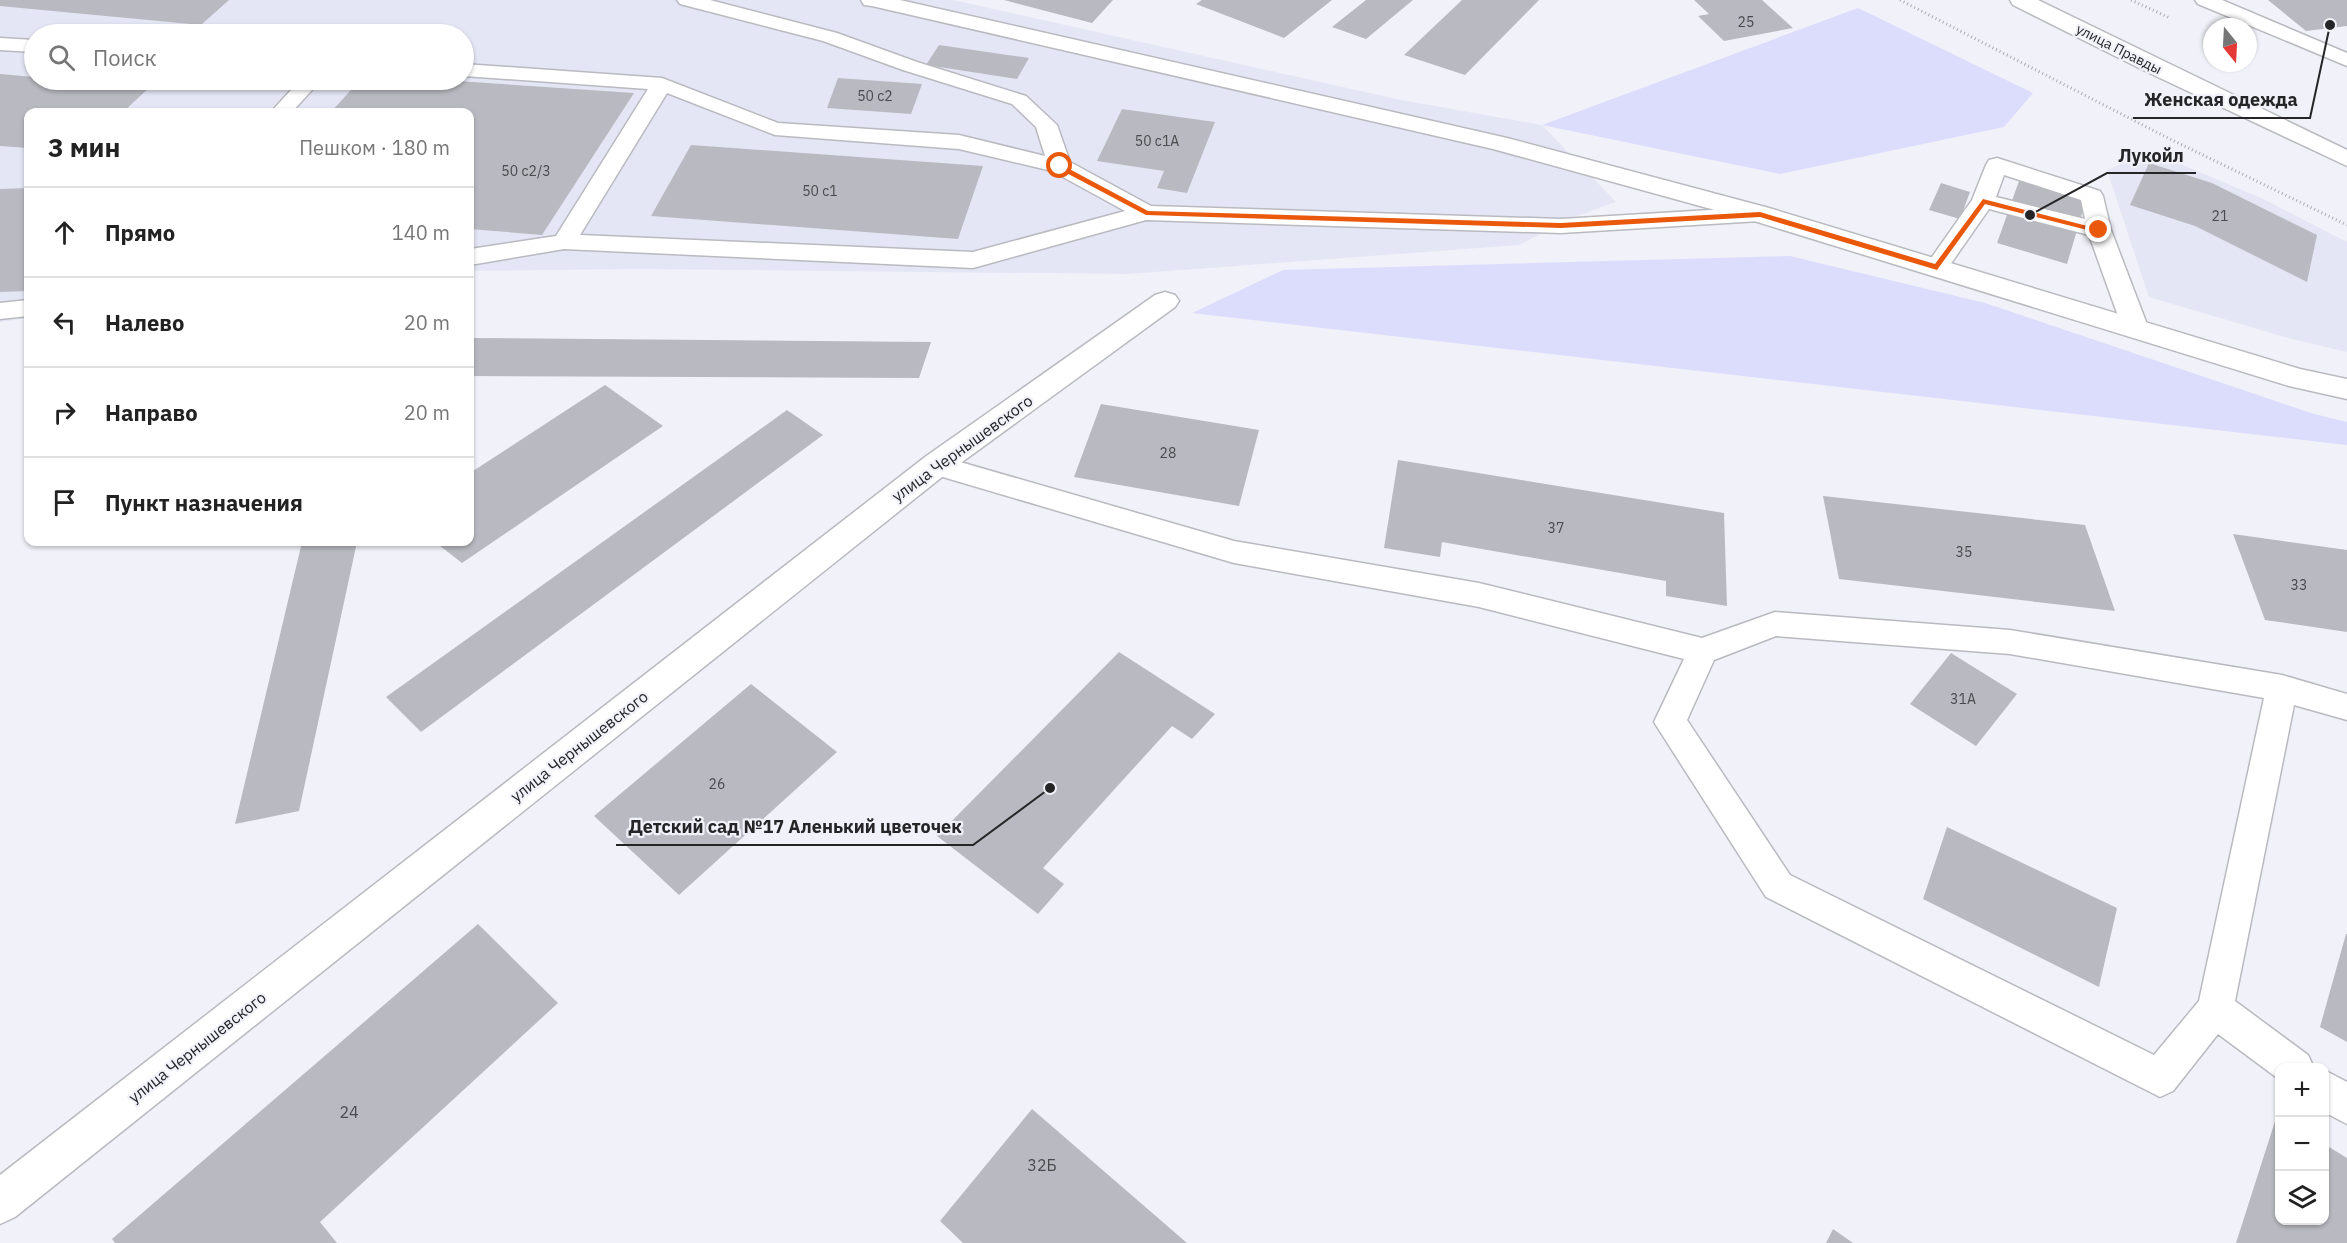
<!DOCTYPE html>
<html lang="ru">
<head>
<meta charset="utf-8">
<style>
	body { margin:0; font-family:"IBM Plex Sans",sans-serif; background:#f6f6f6; color:#222 }
	.controls { position:absolute; right:18px; bottom:18px; display:grid; overflow:hidden; border-radius:12px; box-shadow:0 2px 4px #0004 }
	.controls button { width:54px; height:54px; display:grid; place-items:center; padding:0; border:0; border-bottom:2px solid #e0e0e0; background:#fff; color:#222; font:30px sans-serif }
	.compass { position:absolute; left:2203px; top:18px; width:54px; height:54px; border-radius:50%; background:#fff; box-shadow:0 2px 4px #0004; rotate:162deg }
	.stop { position:absolute; width:18px; height:18px; margin:-14px; border:4px solid #ea580c; border-radius:50%; background:#fff }
	.stop.end { background:#ea580c; border-color:#fff; box-shadow:0 2px 6px #0008 }
	.list { margin:0; padding:0; list-style:none }
	h2 { display:flex; justify-content:space-between; align-items:center; height:78px; margin:0; padding:0 24px; font-size:26px }
	h2 small { font-size:20px; font-weight:400; color:#767676 }
	.list li { display:grid; grid-template-columns:39px 1fr auto; gap:18px; align-items:center; box-sizing:border-box; height:90px; padding:0 24px; border-top:2px solid #e0e0e0 }
	.list b { display:block; font-size:22px; white-space:nowrap }
	.list em { font-size:20px; font-style:normal; color:#767676 }
	.icon { flex:none; width:33px; height:33px; fill:none; stroke:currentColor; stroke-width:2; stroke-linecap:round; stroke-linejoin:round }
	.map { position:relative; flex:none; width:2347px; height:1243px; overflow:hidden }
	.search { position:absolute; background:#fff; box-shadow:0 2px 4px #0004; left:24px; top:24px; width:450px; height:66px; display:flex; align-items:center; gap:15px; box-sizing:border-box; padding:0 21px; border-radius:33px; color:#767676; font-size:22px }
	.panel { position:absolute; background:#fff; box-shadow:0 2px 4px #0004; left:24px; top:108px; width:450px; height:438px; border-radius:12px }
	.map>svg:first-child { display:block }
</style>
</head>
<body>
<div class="map">
<svg width="2347" height="1243" viewBox="0 0 2347 1243">
	<rect width="100%" height="100%" fill="#f1f1f9"/>
	<path fill="#e5e6f5" fill-rule="evenodd" d="M0,0H953L1401,100L1542,125L1616,202L1571,218L1519,245L1128,274L638,269L470,271V112H28V318L0,322ZM34,34H464V80H34Z
		M2152,152L2261,198L2347,242V352L2288,338L2149,297L2107,170Z"/>
	<path fill="#dcdcfd" d="M1858,8L2033,93L2004,127L1780,174L1542,125Z
		M1790,256L1985,303L2314,414L2347,422V445L1192,313L1283,270Z"/>
	<path fill="#b9bac1" d="M0,0H229L201,25L0,6Z
		M1004,0H1113L1092,23Z
		M1202,0H1332L1284,38L1196,4Z
		M1366,0H1413L1366,39L1332,27Z
		M1462,0H1539L1465,75L1404,55Z
		M1694,0H1762L1793,28L1724,41L1698,16L1709,14Z
		M2268,0H2347V26L2306,31Z
		M939,45L1029,58L1017,79L926,65Z
		M0,74L34,77V80H62L150,87L123,112H28V148L0,146Z
		M838,78L922,84L911,114L827,108Z
		M360,80H442L634,93L542,235L470,229V112H331Z
		M1122,109L1215,122L1187,193L1157,188L1164,171L1097,161Z
		M691,145L983,166L958,239L651,216Z
		M2149,163L2212,183L2317,235L2307,282L2195,226L2130,205Z
		M2019,181L2086,200L2067,264L1997,243Z
		M1941,183L1970,192L1960,219L1929,210Z
		M28,188V291L0,292V189Z
		M470,338L931,342L919,378L470,376Z
		M605,385L663,426L462,563L435,542H470V473Z
		M1101,404L1259,430L1239,506L1074,477Z
		M787,410L823,435L421,732L386,697Z
		M1398,460L1724,513L1727,606L1666,596V581L1442,542L1440,557L1384,548Z
		M1823,496L2085,525L2115,611L1839,579Z
		M2233,534L2347,550V632L2265,620Z
		M302,542H357L299,811L235,824Z
		M1119,652L1215,714L1192,739L1172,726L1043,868L1064,884L1038,914L937,836Z
		M1951,653L2017,694L1976,746L1910,704Z
		M751,684L837,752L679,895L594,816Z
		M1947,827L2117,908L2099,987L1923,899Z
		M478,924L558,1003L320,1222L337,1243H115L112,1239Z
		M2346,934H2347V1042L2320,1027Z
		M1032,1109L1187,1243H963L940,1221Z
		M2277,1115L2280,1117V1220H2324V1144L2347,1158V1243H2236Z
		M1833,1229L1853,1243H1826Z"/>
	<g fill="none" stroke-linecap="round" stroke-linejoin="round">
		<g stroke="#b9b9c0" stroke-width="3">
			<path id="lane" d="M677,0H710L837,33L917,62L1026,96L1057,125L1070,162L1151,206L1561,219L1760,207L1768,209L1772,214L1768,219L1760,221L1561,233L1146,220L973,268L564,249L470,265V249L556,236L648,89L464,76V64L662,78L778,123L959,135L1045,156L1036,127L1012,104L903,70L823,41L680,4ZM667,93L775,135L959,149L1052,171L1125,211L973,252L580,235Z
				M2195,0H2222L2347,53V66L2198,4Z
				M0,38L34,40V52L0,50Z
				M300,80H321L292,112H271Z
				M1997,158L2100,191L2103,196L2111,230L2148,327L2144,333L2135,335L2126,333L2122,327L2089,235L1989,209L1945,272L1937,275L1929,272L1925,267L1972,200L1986,165L1989,160ZM2004,175L2081,200L2085,219L1996,197Z
				M28,300V316L0,319V303Z
				M936,455L1234,541L1479,583L1702,638L1775,612L2010,630L2282,675L2347,694V720L2294,705L2235,1001L2308,1055L2314,1068H2280V1080L2218,1034L2173,1091L2160,1097L1766,897L1654,722L1684,659L1479,607L1234,563L926,472L922,465L926,458ZM1776,636L2010,654L2264,698L2199,1001L2154,1055L1790,875L1687,720L1714,660Z
				M2324,1070L2347,1082V1124L2324,1112Z"/>
		</g>
		<g stroke="#b9b9c0" stroke-width="3">
			<path id="street" d="M861,0H900L1507,138L1769,208L2300,369L2347,379V399L2289,386L1751,220L1493,149L872,6L864,5Z
				M1165,292L1175,295L1179,301L1175,307L947,473L15,1217L0,1224V1175L925,457L1155,295Z"/>
		</g>
		<g stroke="#b9b9c0" stroke-width="3">
			<path id="secondary" d="M2010,0H2038L2347,150V166L2143,70L2013,5Z"/>
		</g>
		<path stroke="#aaaab0" stroke-width="3" stroke-dasharray="1 3" stroke-linecap="butt" d="M1900,0L2168,138L2347,225
			M2131,0L2170,18"/>
		<use href="#lane" fill="#fff" fill-rule="evenodd"/>
		<use href="#street" fill="#fff" fill-rule="evenodd"/>
		<use href="#secondary" fill="#fff" fill-rule="evenodd"/>
	</g>
	<path fill="#ea580c" d="M1060,164L1148,211L1561,223L1760,212L1935,264L1983,199L2103,230L2099,233L1985,204L1937,270L1760,217L1561,228L1146,215L1057,168Z"/>
	<g text-anchor="middle" dominant-baseline="central" stroke-width="4.5" stroke-linejoin="round" paint-order="stroke">
		<g font-size="14" fill="#4a4a4e">
			<text x="1746" y="22">25</text>
			<text x="875" y="96">50 с2</text>
			<text x="1157" y="141">50 с1А</text>
			<text x="526" y="171">50 с2/3</text>
			<text x="820" y="191">50 с1</text>
			<text x="2220" y="216">21</text>
			<text x="1168" y="453">28</text>
			<text x="1556" y="528">37</text>
			<text x="1964" y="552">35</text>
			<text x="2299" y="585">33</text>
			<text x="1963" y="699">31А</text>
			<text x="717" y="784">26</text>
		</g>
		<g font-size="14" fill="#252528" stroke="#f1f1f9">
			<text transform="translate(2119 49) rotate(27)">улица Правды</text>
		</g>
		<g font-size="16" fill="#252528" stroke="#f1f1f9">
			<text transform="translate(962 448) rotate(-36)">улица Чернышевского</text>
			<text transform="translate(579 746) rotate(-38)">улица Чернышевского</text>
			<text transform="translate(197 1047) rotate(-38)">улица Чернышевского</text>
		</g>
		<g font-size="16" fill="#4a4a4e">
			<text x="349" y="1112">24</text>
			<text x="1042" y="1165">32Б</text>
		</g>
	</g>
	<path fill="none" stroke="#252528" stroke-width="2" d="M2330 25L2310 118H2133M2030 215L2107 173H2196M1050 788L973 845H616"/>
	<g fill="#252528" stroke="#f1f1f9" stroke-width="2">
		<circle cx="2330" cy="25" r="6"/>
		<circle cx="2030" cy="215" r="6"/>
		<circle cx="1050" cy="788" r="6"/>
	</g>
	<g font-size="18" text-anchor="middle" font-weight="bold" fill="#252528" stroke="#f1f1f9" stroke-width="4.5" stroke-linejoin="round" paint-order="stroke">
		<text x="2221" y="106">Женская одежда</text>
		<text x="2151" y="162">Лукойл</text>
		<text x="795" y="833">Детский сад №17 Аленький цветочек</text>
	</g>
</svg>
<div class="controls">
<button>+</button>
<button>−</button>
<button><svg class="icon" aria-label="layers" viewBox="0 0 24 24"><path d="M12 4l9 5-9 5-9-5zM3 14l9 5 9-5"/></svg></button>
</div>
<svg class="compass" viewBox="-18 -18 36 36"><path d="M0-13l5 13h-10z" fill="#e53935"/><path d="M0 13l5-13h-10z" fill="#767676"/></svg>
<div class="stop" style="left:1060px;top:166px"></div>
<div class="stop end" style="left:2099px;top:230px"></div>
<div class="search"><svg class="icon" aria-label="search" viewBox="0 0 24 24"><circle cx="10" cy="10" r="6"/><path d="M15 15l6 6"/></svg>Поиск</div>
<section class="panel">
<h2>3 мин<small>Пешком · 180 m</small></h2>
<ul class="list">
<li><svg class="icon" aria-label="ahead" viewBox="0 0 24 24"><path d="M12 20V5M6 11l6-6 6 6"/></svg><div><b>Прямо</b></div><em>140 m</em></li>
<li><svg class="icon" aria-label="left" viewBox="0 0 24 24"><path d="M17 20v-9H6M10 6l-5 5 5 5"/></svg><div><b>Налево</b></div><em>20 m</em></li>
<li><svg class="icon" aria-label="right" viewBox="0 0 24 24"><path d="M7 20v-9h11M14 6l5 5-5 5"/></svg><div><b>Направо</b></div><em>20 m</em></li>
<li><svg class="icon" aria-label="arrive" viewBox="0 0 24 24"><path d="M6 21V4h12l-3 4 3 4H6"/></svg><div><b>Пункт назначения</b></div></li>
</ul>
</section>
</div>
</body>
</html>
